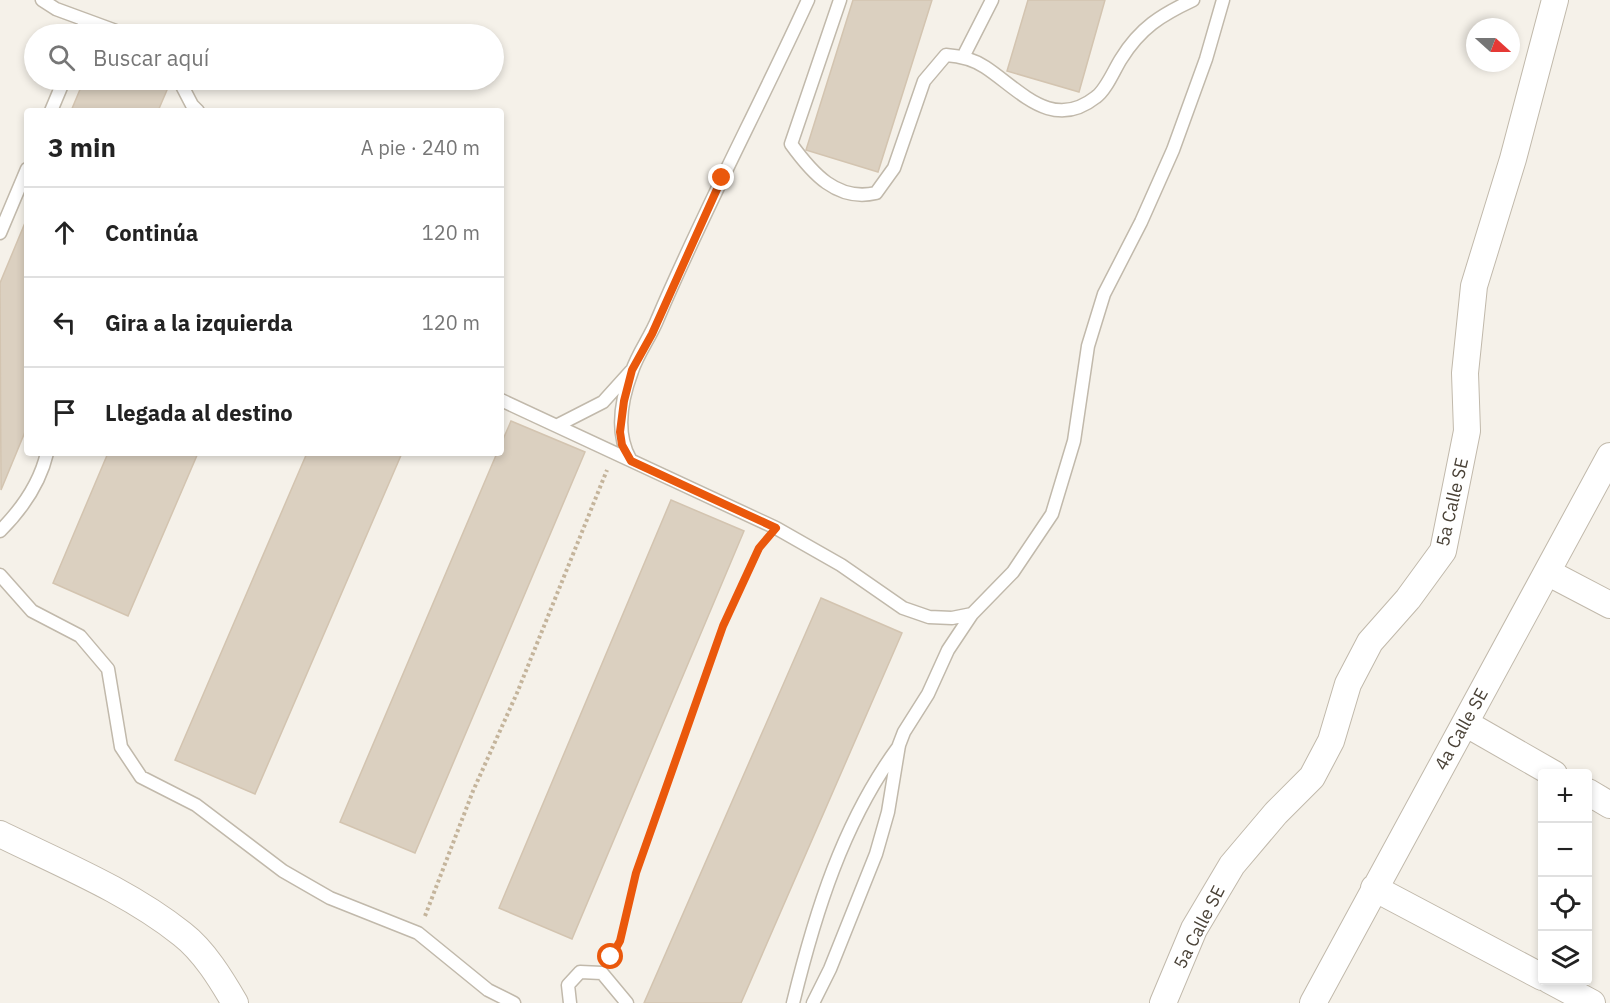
<!DOCTYPE html>
<html lang="es">
<head>
<meta charset="utf-8">
<style>
	body { margin:0; font-family:"IBM Plex Sans",sans-serif; background:#f2f2f2; color:#222 }
	.controls { position:absolute; right:18px; bottom:18px; display:grid; overflow:hidden; border-radius:6px; box-shadow:0 3px 9px #0003 }
	.controls button { width:54px; height:54px; display:grid; place-items:center; padding:0; border:0; border-bottom:2px solid #e0e0e0; background:#fff; color:#222; font:30px sans-serif }
	.compass { position:absolute; left:1466px; top:18px; width:54px; height:54px; border-radius:50%; background:#fff; box-shadow:0 3px 9px #0003; rotate:111deg }
	.stop { position:absolute; width:18px; height:18px; margin:-14px; border:4px solid #ea580c; border-radius:50%; background:#fff }
	.stop.end { background:#ea580c; border-color:#fff; box-shadow:0 2px 6px #0008 }
	.list { margin:0; padding:0; list-style:none }
	h2 { display:flex; justify-content:space-between; align-items:center; height:78px; margin:0; padding:0 24px; font-size:26px }
	h2 small { font-size:20px; font-weight:400; color:#767676 }
	.list li { display:grid; grid-template-columns:39px 1fr auto; gap:18px; align-items:center; box-sizing:border-box; height:90px; padding:0 24px; border-top:2px solid #e0e0e0 }
	.list b { display:block; font-size:22px; white-space:nowrap }
	.list em { font-size:20px; font-style:normal; color:#767676 }
	.icon { flex:none; width:33px; height:33px; fill:none; stroke:currentColor; stroke-width:2; stroke-linecap:round; stroke-linejoin:round }
	.map { position:relative; flex:none; width:1610px; height:1003px; overflow:hidden }
	.search { position:absolute; background:#fff; box-shadow:0 3px 9px #0003; left:24px; top:24px; width:480px; height:66px; display:flex; align-items:center; gap:15px; box-sizing:border-box; padding:0 21px; border-radius:33px; color:#767676; font-size:22px }
	.panel { position:absolute; background:#fff; box-shadow:0 3px 9px #0003; left:24px; top:108px; width:480px; height:348px; border-radius:6px }
	.map>svg:first-child { display:block }
</style>
</head>
<body>
<div class="map">
<svg width="1610" height="1003" viewBox="0 0 1610 1003">
	<rect width="100%" height="100%" fill="#f5f1e9"/>
	<path fill="#dbd0c0" stroke="#d3c4b0" stroke-width="1.5" d="M853,0H932L878,172L806,150Z
		M1028,0H1105L1079,92L1007,71Z
		M84,80H162L170,83L158,111H71Z
		M27,218V427L1,490L0,283Z
		M511,421L585,452L415,853L340,822L497,453H501V444Z
		M108,453H198L128,616L53,583Z
		M307,453H402L255,794L175,760Z
		M671,500L744,531L572,939L499,908Z
		M821,598L902,633L741,1003H644Z"/>
	<g fill="none" stroke-linecap="round" stroke-linejoin="round">
		<g stroke="#c1b9ab" stroke-width="15">
			<path id="service" d="M42,0L56,9L124,34
				M840,0L791,144C812,173 837,202 876,193L894,168L924,81L946,55C960,56 973,59 985,67C1020,90 1052,132 1096,97C1106,90 1114,70 1121,59C1140,28 1161,15 1193,0
				M81,34L85,21
				M963,57L992,0
				M179,80L192,105L198,111
				M51,111L64,80
				M0,233L27,169
				M501,400L776,528L841,565L903,608L929,617L952,618L972,614
				M558,425L603,402L631,371
				M630,459C615,432 621,400 632,371C638,353 651,336 658,318C704,210 759,107 808,0
				M0,531C22,509 40,483 47,453
				M0,575L32,611L80,636L108,669L121,747L141,777L196,805L283,871L330,898L418,933L488,990L514,1003
				M570,1003L568,985L580,972L602,973L627,1003
				M793,1003C815,913 843,822 899,746
				M813,1003L830,969L876,854L888,812L899,745L904,732L928,694L948,650L972,614L1013,572L1052,514L1074,441L1088,346L1104,294L1141,222L1173,150L1206,59L1223,0"/>
		</g>
		<g stroke="#c1b9ab" stroke-width="28">
			<path id="minor" d="M1547,572L1610,605
				M1465,723L1554,774
				M1588,792L1610,805
				M0,834C61,864 128,891 182,934C204,951 221,979 235,1003
				M1374,888L1542,977
				M1549,980L1592,1003
				M1163,1003L1194,929L1232,865L1276,813L1312,777L1331,741L1348,684L1370,642L1408,599L1443,551L1467,431L1465,373L1474,286L1513,159L1555,0
				M1313,1003L1610,456"/>
		</g>
		<path stroke="#c4b49b" stroke-width="4" stroke-dasharray="3 3" stroke-linecap="butt" d="M425,916L473,791L517,693L607,470
			M612,956L620,941L636,873L723,626L764,542"/>
		<use href="#service" stroke="#fff" stroke-width="12"/>
		<use href="#minor" stroke="#fff" stroke-width="26"/>
	</g>
	<g fill="none" stroke-linecap="round" stroke-linejoin="round">
		<path stroke="#ea580c" stroke-width="8" d="M611,957L620,941L636,873L723,626L759,548L776,528L631,461L622,445L620,432L624,401L632,370L652,334L722,178"/>
	</g>
	<g text-anchor="middle" dominant-baseline="central" stroke-width="4.5" stroke-linejoin="round" paint-order="stroke">
		<g font-size="18" fill="#4a4237" stroke="#fff">
			<text transform="translate(1452 502) rotate(-77)">5a Calle SE</text>
			<text transform="translate(1461 729) rotate(-61)">4a Calle SE</text>
			<text transform="translate(1199 927) rotate(-63)">5a Calle SE</text>
		</g>
	</g>
</svg>
<div class="controls">
<button>+</button>
<button>−</button>
<button><svg class="icon" aria-label="locate" viewBox="0 0 24 24"><circle cx="12" cy="12" r="6"/><path d="M12 2v4M12 18v4M2 12h4M18 12h4"/></svg></button>
<button><svg class="icon" aria-label="layers" viewBox="0 0 24 24"><path d="M12 4l9 5-9 5-9-5zM3 14l9 5 9-5"/></svg></button>
</div>
<svg class="compass" viewBox="-18 -18 36 36"><path d="M0-13l5 13h-10z" fill="#e53935"/><path d="M0 13l5-13h-10z" fill="#767676"/></svg>
<div class="stop" style="left:611px;top:957px"></div>
<div class="stop end" style="left:722px;top:178px"></div>
<div class="search"><svg class="icon" aria-label="search" viewBox="0 0 24 24"><circle cx="10" cy="10" r="6"/><path d="M15 15l6 6"/></svg>Buscar aquí</div>
<section class="panel">
<h2>3 min<small>A pie · 240 m</small></h2>
<ul class="list">
<li><svg class="icon" aria-label="ahead" viewBox="0 0 24 24"><path d="M12 20V5M6 11l6-6 6 6"/></svg><div><b>Continúa</b></div><em>120 m</em></li>
<li><svg class="icon" aria-label="left" viewBox="0 0 24 24"><path d="M17 20v-9H6M10 6l-5 5 5 5"/></svg><div><b>Gira a la izquierda</b></div><em>120 m</em></li>
<li><svg class="icon" aria-label="arrive" viewBox="0 0 24 24"><path d="M6 21V4h12l-3 4 3 4H6"/></svg><div><b>Llegada al destino</b></div></li>
</ul>
</section>
</div>
</body>
</html>
